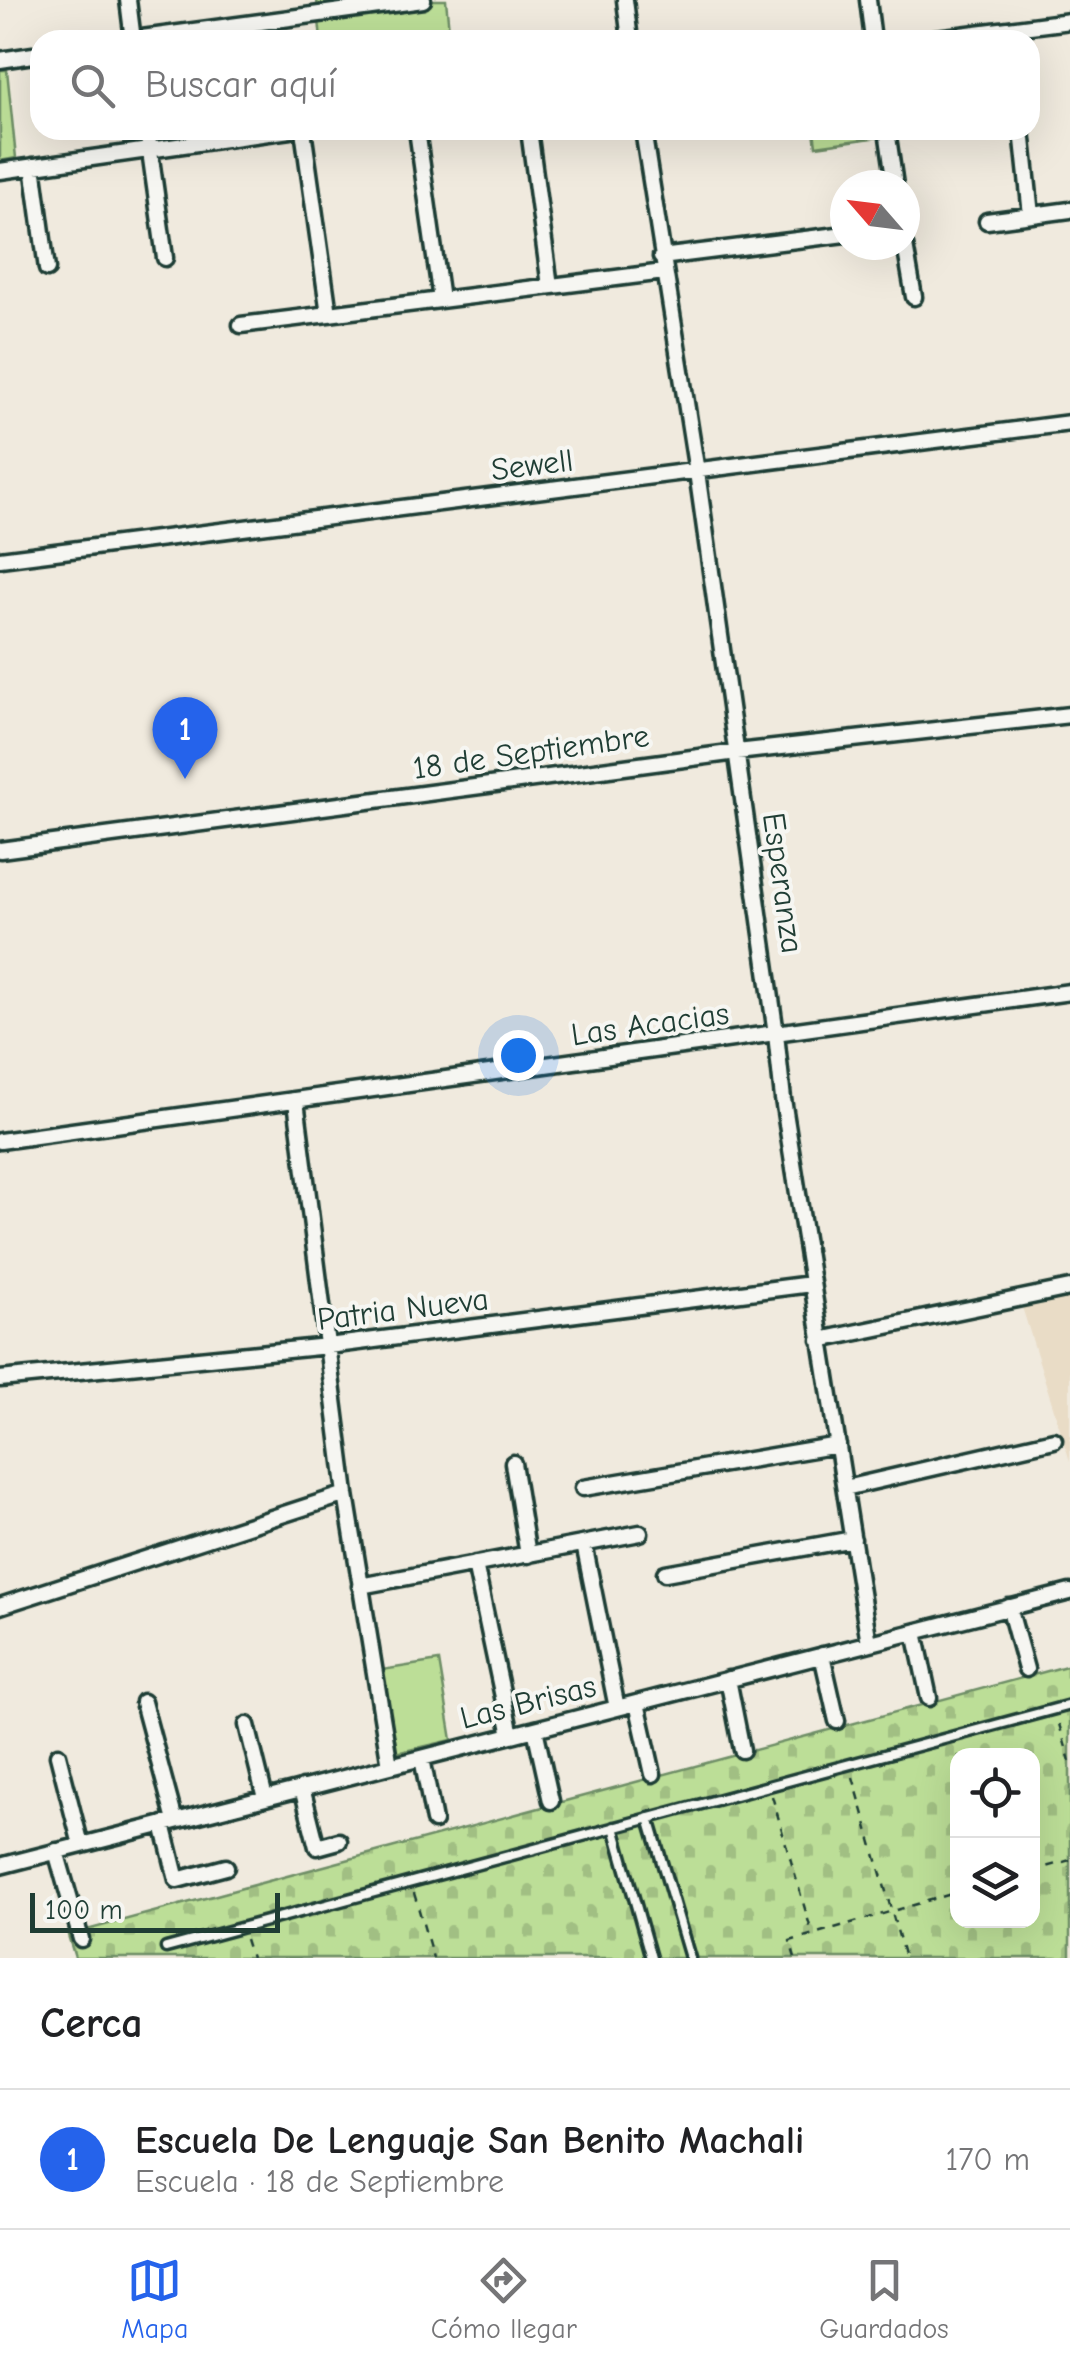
<!DOCTYPE html>
<html lang="es">
<head>
<meta charset="utf-8">
<style>
	body { margin:0; font-family:"Comic Neue",sans-serif; background:#f2f2f2; color:#202124 }
	.controls { position:absolute; right:30px; bottom:30px; display:grid; overflow:hidden; border-radius:20px; box-shadow:0 10px 40px #0002 }
	.controls button { width:90px; height:90px; display:grid; place-items:center; padding:0; border:0; border-bottom:2px solid #e0e0e0; background:#fff; color:#202124; font:50px sans-serif }
	.compass { position:absolute; left:830px; top:170px; width:90px; height:90px; border-radius:50%; background:#fff; box-shadow:0 10px 40px #0002; rotate:298deg }
	.scale { position:absolute; left:30px; bottom:25px; width:250px; box-sizing:border-box; padding-left:10px; border:5px solid #1f3d34; border-top:0; font-size:28px; line-height:35px; white-space:nowrap; color:#1f3d34; -webkit-text-stroke:8px #f6f6f2; paint-order:stroke }
	.you { position:absolute; left:518px; top:1055px; width:35px; height:35px; margin:-25px; border:8px solid #fff; border-radius:50%; background:#1a73e8; box-shadow:0 0 0 15px #1a73e833 }
	.badge { display:grid; place-items:center; width:65px; height:65px; border-radius:50%; background:#2563eb; color:#fff; font-size:32px; font-weight:700 }
	.pin { position:absolute; translate:-50% -82px; filter:drop-shadow(0 2px 5px #0008) }
	.pin::after { content:''; position:absolute; top:52px; width:35px; height:30px; background:inherit; clip-path:polygon(0 0,100% 0,50% 100%) }
	.list { margin:0; padding:0; list-style:none }
	h2 { display:flex; justify-content:space-between; align-items:center; height:130px; margin:0; padding:0 40px; font-size:42px }
	h2 small { font-size:32px; font-weight:400; color:#757577 }
	.list li { display:grid; grid-template-columns:65px 1fr auto; gap:30px; align-items:center; box-sizing:border-box; height:140px; padding:0 40px; border-top:2px solid #e0e0e0 }
	.list b { display:block; font-size:38px; white-space:nowrap }
	.list p { margin:0; font-size:32px; white-space:nowrap; color:#757577 }
	.list em { font-size:32px; font-style:normal; color:#757577 }
	.icon { flex:none; width:55px; height:55px; fill:none; stroke:currentColor; stroke-width:2; stroke-linecap:round; stroke-linejoin:round }
	.map { position:relative; flex:none; width:1070px; height:1958px; overflow:hidden }
	.search { position:absolute; background:#fff; box-shadow:0 10px 40px #0002; left:30px; right:30px; top:30px; height:110px; display:flex; align-items:center; gap:25px; box-sizing:border-box; padding:0 35px; border-radius:30px; color:#757577; font-size:38px }
	.sheet { height:270px; background:#fff }
	nav { display:flex; justify-content:space-around; align-items:center; box-sizing:border-box; height:140px; border-top:2px solid #e0e0e0; background:#fff; font-size:28px; color:#757577 }
	nav a { display:grid; justify-items:center; gap:5px }
	nav .on { color:#2563eb }
	.map>svg:first-child { display:block }
</style>
</head>
<body>
<div class="map">
<svg width="1070" height="1958" viewBox="0 0 1070 1958">
	<defs>
		<pattern id="cemetery-stones" width="16" height="16" patternUnits="userSpaceOnUse" patternTransform="scale(2.5)"><rect width="16" height="16" fill="#bcde97"/><path d="M2 7V4a2 2 0 0 1 4 0v3zM10 15v-3a2 2 0 0 1 4 0v3z" fill="#a1bf83"/></pattern>
	</defs>
	<rect width="100%" height="100%" fill="#f0eade"/>
	<filter id="ink" filterUnits="userSpaceOnUse"><feTurbulence type="fractalNoise" baseFrequency=".01" numOctaves="2"/><feDisplacementMap in="SourceGraphic" scale="20" xChannelSelector="R" yChannelSelector="G"/><feConvolveMatrix kernelMatrix="1 2 1 2 8 2 1 2 1" color-interpolation-filters="sRGB"/></filter>
	<g filter="url(#ink)">
		<path fill="#e9dcc6" d="M1070,1297V1461L1022,1307Z"/>
		<path fill="url(#cemetery-stones)" stroke="#6e8e66" stroke-width="2.5" fill-rule="evenodd" d="M1070,1665V1958H75L68,1935ZM958,1756H1032V1920H958Z"/>
		<path fill="#bcde97" stroke="#6e8e66" stroke-width="2.5" d="M317,0H446L450,40H321Z
			M0,70H7L16,158L0,161Z
			M814,130H928L816,146Z
			M439,1661L452,1740L396,1753L382,1670Z"/>
		<g fill="none" stroke-linecap="round" stroke-linejoin="round">
			<g stroke="#1f3d34" stroke-width="15">
				<path id="lane" d="M649,1818L690,1958
					M614,1827L651,1958
					M166,1948L1070,1705"/>
			</g>
			<g stroke="#1f3d34" stroke-width="21">
				<path id="street" d="M128,0L133,40
					M625,0L630,40
					M868,0L873,40
					M127,40L423,0
					M921,40L1070,21
					M0,60L40,54
					M147,130L165,258
					M303,130L329,314
					M417,130L441,300
					M529,130L550,286
					M643,130L697,472L776,1034L783,1099L869,1643
					M887,130L895,185
					M1022,130L1031,215
					M33,166L47,269
					M0,171L290,130
					M987,221L1070,210
					M905,245L914,297
					M661,257L845,234
					M241,325L664,272
					M0,559L1070,423
					M0,850L737,752L1070,715
					M296,1101L346,1494L390,1766
					M0,1141L1070,992
					M820,1340L1070,1288
					M0,1379L328,1346L811,1284
					M513,1463L528,1555
					M583,1488L838,1445
					M845,1488L1054,1440
					M584,1544L617,1708
					M475,1564L511,1735
					M665,1573L853,1539
					M360,1586L640,1533
					M0,1606L346,1494
					M1009,1607L1026,1669
					M915,1632L929,1698
					M822,1655L837,1721
					M728,1679L742,1750
					M143,1702L175,1821
					M637,1703L653,1774
					M247,1725L265,1798
					M535,1729L551,1801
					M58,1755L81,1845
					M422,1758L434,1821
					M302,1788L317,1847L339,1841
					M163,1824L177,1880L226,1867
					M56,1851L81,1939
					M0,1866L1070,1592"/>
			</g>
			<path stroke="#1f3d34" stroke-width="2.5" stroke-dasharray="8 8" stroke-linecap="butt" d="M1059,1724L1070,1761
				M853,1777L905,1958
				M772,1796L812,1933
				M1032,1871L1070,1860
				M414,1893L433,1958
				M245,1939L251,1958
				M795,1958L790,1941L958,1892"/>
			<use href="#lane" stroke="#f6f6f2" stroke-width="8"/>
			<use href="#street" stroke="#f6f6f2" stroke-width="14"/>
		</g>
	</g>
	<g text-anchor="middle" dominant-baseline="central" stroke-width="8" stroke-linejoin="round" paint-order="stroke">
		<g font-size="32" fill="#1f3d34" stroke="#f6f6f2">
			<text transform="translate(532 465) rotate(-7)">Sewell</text>
			<text transform="translate(531 752) rotate(-8)">18 de Septiembre</text>
			<text transform="translate(783 883) rotate(82)">Esperanza</text>
			<text transform="translate(650 1024) rotate(-8)">Las Acacias</text>
			<text transform="translate(403 1309) rotate(-7)">Patria Nueva</text>
			<text transform="translate(528 1702) rotate(-14)">Las Brisas</text>
		</g>
	</g>
</svg>
<div class="controls">
<button><svg class="icon" aria-label="locate" viewBox="0 0 24 24"><circle cx="12" cy="12" r="6"/><path d="M12 2v4M12 18v4M2 12h4M18 12h4"/></svg></button>
<button><svg class="icon" aria-label="layers" viewBox="0 0 24 24"><path d="M12 4l9 5-9 5-9-5zM3 14l9 5 9-5"/></svg></button>
</div>
<svg class="compass" viewBox="-18 -18 36 36"><path d="M0-13l5 13h-10z" fill="#e53935"/><path d="M0 13l5-13h-10z" fill="#757577"/></svg>
<div class="scale">100 m</div>
<div class="you"></div>
<div class="pin badge" style="left:185px;top:779px">1</div>
<div class="search"><svg class="icon" aria-label="search" viewBox="0 0 24 24"><circle cx="10" cy="10" r="6"/><path d="M15 15l6 6"/></svg>Buscar aquí</div>
</div>
<section class="sheet">
<h2>Cerca<small></small></h2>
<ul class="list">
<li><span class="badge">1</span><div><b>Escuela De Lenguaje San Benito Machali</b><p>Escuela · 18 de Septiembre</p></div><em>170 m</em></li>
</ul>
</section>
<nav>
<a class="on"><svg class="icon" aria-label="map" viewBox="0 0 24 24"><path d="M3 6l6-2 6 2 6-2v14l-6 2-6-2-6 2zM9 4v14M15 6v14"/></svg>Mapa</a>
<a><svg class="icon" aria-label="directions" viewBox="0 0 24 24"><path d="M12 3l9 9-9 9-9-9zM9 14v-3h6M13 9l2 2-2 2"/></svg>Cómo llegar</a>
<a><svg class="icon" aria-label="saved" viewBox="0 0 24 24"><path d="M7 4h10v16l-5-4-5 4z"/></svg>Guardados</a>
</nav>
</body>
</html>
